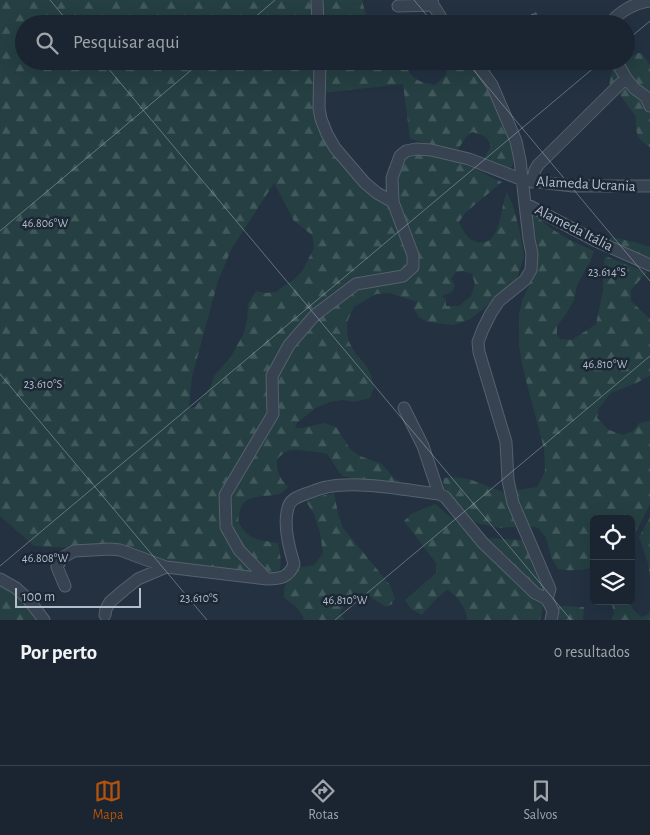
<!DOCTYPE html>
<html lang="pt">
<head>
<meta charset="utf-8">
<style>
	body { margin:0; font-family:"Alegreya Sans",sans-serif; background:#27313d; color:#f1f3f6 }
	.controls { position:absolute; right:15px; bottom:15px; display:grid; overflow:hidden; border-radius:8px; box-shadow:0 5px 20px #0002 }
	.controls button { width:45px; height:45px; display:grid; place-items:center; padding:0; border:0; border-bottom:1px solid #38424d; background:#1a2531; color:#f1f3f6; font:25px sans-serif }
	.scale { position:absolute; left:15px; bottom:12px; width:126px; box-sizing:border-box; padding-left:5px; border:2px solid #b4becb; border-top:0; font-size:14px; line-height:18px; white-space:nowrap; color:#b4becb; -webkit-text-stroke:4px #1c2835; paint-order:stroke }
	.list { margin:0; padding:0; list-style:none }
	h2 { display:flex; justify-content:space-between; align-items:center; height:65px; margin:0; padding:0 20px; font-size:21px }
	h2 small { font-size:16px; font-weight:400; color:#9fa5ab }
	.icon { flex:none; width:28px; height:28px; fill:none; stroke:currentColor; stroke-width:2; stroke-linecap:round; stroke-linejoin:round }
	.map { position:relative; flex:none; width:650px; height:620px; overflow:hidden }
	.search { position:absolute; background:#1a2531; box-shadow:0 5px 20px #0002; left:15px; right:15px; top:15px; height:55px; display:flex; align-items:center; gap:12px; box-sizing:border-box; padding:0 18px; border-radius:28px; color:#9fa5ab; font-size:19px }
	.sheet { height:145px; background:#1a2531 }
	nav { display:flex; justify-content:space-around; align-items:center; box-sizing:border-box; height:70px; border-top:1px solid #38424d; background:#1a2531; font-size:14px; color:#9fa5ab }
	nav a { display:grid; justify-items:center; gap:2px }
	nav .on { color:#b45309 }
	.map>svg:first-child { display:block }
</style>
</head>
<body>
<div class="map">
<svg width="650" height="620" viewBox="0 0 650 620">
	<defs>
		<pattern id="forest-firs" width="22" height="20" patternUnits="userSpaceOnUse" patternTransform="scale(1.25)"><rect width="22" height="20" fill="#253f42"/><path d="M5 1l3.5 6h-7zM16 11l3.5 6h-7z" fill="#42595c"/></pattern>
		<pattern id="building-back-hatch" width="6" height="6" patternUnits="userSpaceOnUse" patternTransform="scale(1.25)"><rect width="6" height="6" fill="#49586a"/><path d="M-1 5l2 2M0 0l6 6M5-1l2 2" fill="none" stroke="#616e7e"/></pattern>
	</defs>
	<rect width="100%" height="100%" fill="#233141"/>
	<path fill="url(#forest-firs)" fill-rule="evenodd" d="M0,0H313L314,24H24V61H315L329,145L363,190L376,196L383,193L387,182L388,167C390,165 393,161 396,159C424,140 475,169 502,182L465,213L459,222C463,231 467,239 477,242C502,248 500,205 507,192L513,206L520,232L524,257L517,278L494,300L471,319L453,325L427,322L419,317L413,308L417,302L389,293L376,294L354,307L347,322V332L349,342L356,354L364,363L371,374L374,388L370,398L355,402L343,400L330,402L316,408L297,423L295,428H301L324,423L336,427L350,449L360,456L382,464L395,479L402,482L378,484L343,476L339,472L327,454C320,452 314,452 307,451C291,449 289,448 277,459C277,473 279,477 288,487C285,490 283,493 279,494C263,498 241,493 239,515C238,520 238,522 241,526C249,540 263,541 278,543C281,558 283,567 275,581L174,565L114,546L69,548L34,546L0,516ZM274,183L294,221L312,235L314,248L302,271L293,280L275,292L265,293L256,291L248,304L247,319L244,333L230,358L214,376L211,386L195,407L189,408L192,377L218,281L231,250ZM464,271L472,274L475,284L471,296L459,306H446V299L442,296L452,292L455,285L451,279L456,272Z
		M321,0H362L367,19L393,18L394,24H322Z
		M638,53H642L650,65V148L643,142L638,137L636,129V117L616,89L609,85L613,66L623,61H626V60Z
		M323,61H404C411,79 417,82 435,85L446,75L447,67L445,61H470L486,87L506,129L515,156L512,167L504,171L482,161L491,146C489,136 481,135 472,132L466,137L457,151L410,139L403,84L324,93Z
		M531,212L552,229L568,239L594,251L590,262L577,285L574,300L566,314L557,326V334L560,339L572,340L596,324L603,290V270L605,256L647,272L631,290V301L650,319V376L634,384L611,393L599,408L597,418L609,430L623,435L633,431L639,423L650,421V504L638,528L631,538V519H594V567C581,571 571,571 558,569L552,559L546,538L538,528L529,526L499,528L480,524L466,517L445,494L443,478L452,477L469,479L503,492L537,487L545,471L544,449L523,369L519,345V315L522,300L538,267L537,242Z
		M612,237L635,242L650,247V262L603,242Z
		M334,493L338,513L343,528L390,585L395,598L392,604L386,607L367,595C360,596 349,600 344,606C343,607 341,612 340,614L345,620H304C301,609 293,604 284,598V590L291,564L302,567L314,565L323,553L320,533L314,514L305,500Z
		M435,504L460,525L487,538L521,540L528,541C532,553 540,567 542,579C544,592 544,608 540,620H467C468,610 456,594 447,590L435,600L422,615L411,609L405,600L436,573V563L404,521L411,514Z
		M650,517V580L648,563L639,537Z
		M0,582L11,587L37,620H0Z
		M611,601H629C632,608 635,613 642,617L649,614L650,606V620H611L614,613Z
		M560,606L584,607L583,620H552L554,611Z"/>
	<path fill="url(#building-back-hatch)" d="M536,12L542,24H525L522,19Z"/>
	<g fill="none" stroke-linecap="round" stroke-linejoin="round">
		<g stroke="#55616e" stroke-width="13">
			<path id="minor" d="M317,0L318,24
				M432,0L433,5L445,24
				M398,6L433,5
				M610,24C619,11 635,3 650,1
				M320,61L319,108L321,119L327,134L335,148L365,183L377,193L393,202
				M475,61L492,85L516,141L520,160L529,239L532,254L531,270L525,280L499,301L491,313L483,329L478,342L479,352L506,442L508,480L513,503L550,589L547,599
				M616,61L626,78L634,88L646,97L650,106
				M532,182L535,170L538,165L626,78
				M526,204L594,240L650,265
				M404,408L423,446L439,494
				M0,579L16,588L28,599L44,620
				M267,579L239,550L226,527L225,495L273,414L272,376L289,345L315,315L356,284L403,276L413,267V255L393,202L392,178L400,156L406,151L416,149L431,150L469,159L523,180L573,186H650
				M65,586L57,567L62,558L74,551L110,549L120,550L166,567
				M105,615L106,609L110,602L124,590L138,579L166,567L267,579C279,579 289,578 294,564C289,548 283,524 288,508C290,499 298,497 305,494C312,492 320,488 327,487C357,481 400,489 431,493L439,494L445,497L483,543L535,593L547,599L553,611L551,620"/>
		</g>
		<use href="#minor" stroke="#374350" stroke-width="11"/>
	</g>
	<path fill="none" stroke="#b4becb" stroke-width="1" stroke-opacity="0.45" d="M50,0L70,24M414,0L434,24M247,24L275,0M626,41L650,21M102,61L571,620M466,61L650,281M0,231L202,61M0,374L207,620M0,566L602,61M335,620L650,356"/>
	<g text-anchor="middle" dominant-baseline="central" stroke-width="5" stroke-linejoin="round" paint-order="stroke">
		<g font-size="15" fill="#b4becb" stroke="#1c2835">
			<text transform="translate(586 184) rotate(3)">Alameda Ucrania</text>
			<text transform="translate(574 228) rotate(27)">Alameda Itália</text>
		</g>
	</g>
	<g font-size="12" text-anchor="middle" fill="#b4becb" stroke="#1c2835" stroke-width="5" stroke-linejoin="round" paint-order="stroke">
		<text x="45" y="227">46.806°W</text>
		<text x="607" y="276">23.614°S</text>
		<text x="605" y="368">46.810°W</text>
		<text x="43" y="388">23.610°S</text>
		<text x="45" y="562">46.808°W</text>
		<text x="199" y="602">23.610°S</text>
		<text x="345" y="604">46.810°W</text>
	</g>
</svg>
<div class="controls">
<button><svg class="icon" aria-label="locate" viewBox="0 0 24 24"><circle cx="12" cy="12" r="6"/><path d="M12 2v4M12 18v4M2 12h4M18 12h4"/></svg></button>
<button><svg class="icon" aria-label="layers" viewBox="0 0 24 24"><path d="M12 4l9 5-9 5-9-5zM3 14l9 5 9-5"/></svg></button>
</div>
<div class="scale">100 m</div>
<div class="search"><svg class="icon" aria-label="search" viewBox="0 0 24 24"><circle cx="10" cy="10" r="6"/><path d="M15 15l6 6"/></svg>Pesquisar aqui</div>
</div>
<section class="sheet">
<h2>Por perto<small>0 resultados</small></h2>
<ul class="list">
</ul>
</section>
<nav>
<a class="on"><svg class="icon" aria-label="map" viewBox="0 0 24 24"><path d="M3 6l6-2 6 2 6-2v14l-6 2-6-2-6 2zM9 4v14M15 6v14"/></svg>Mapa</a>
<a><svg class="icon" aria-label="directions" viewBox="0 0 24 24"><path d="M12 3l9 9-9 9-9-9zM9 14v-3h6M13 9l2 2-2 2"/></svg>Rotas</a>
<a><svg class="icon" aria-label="saved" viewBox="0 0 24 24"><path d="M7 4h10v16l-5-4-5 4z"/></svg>Salvos</a>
</nav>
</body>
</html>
